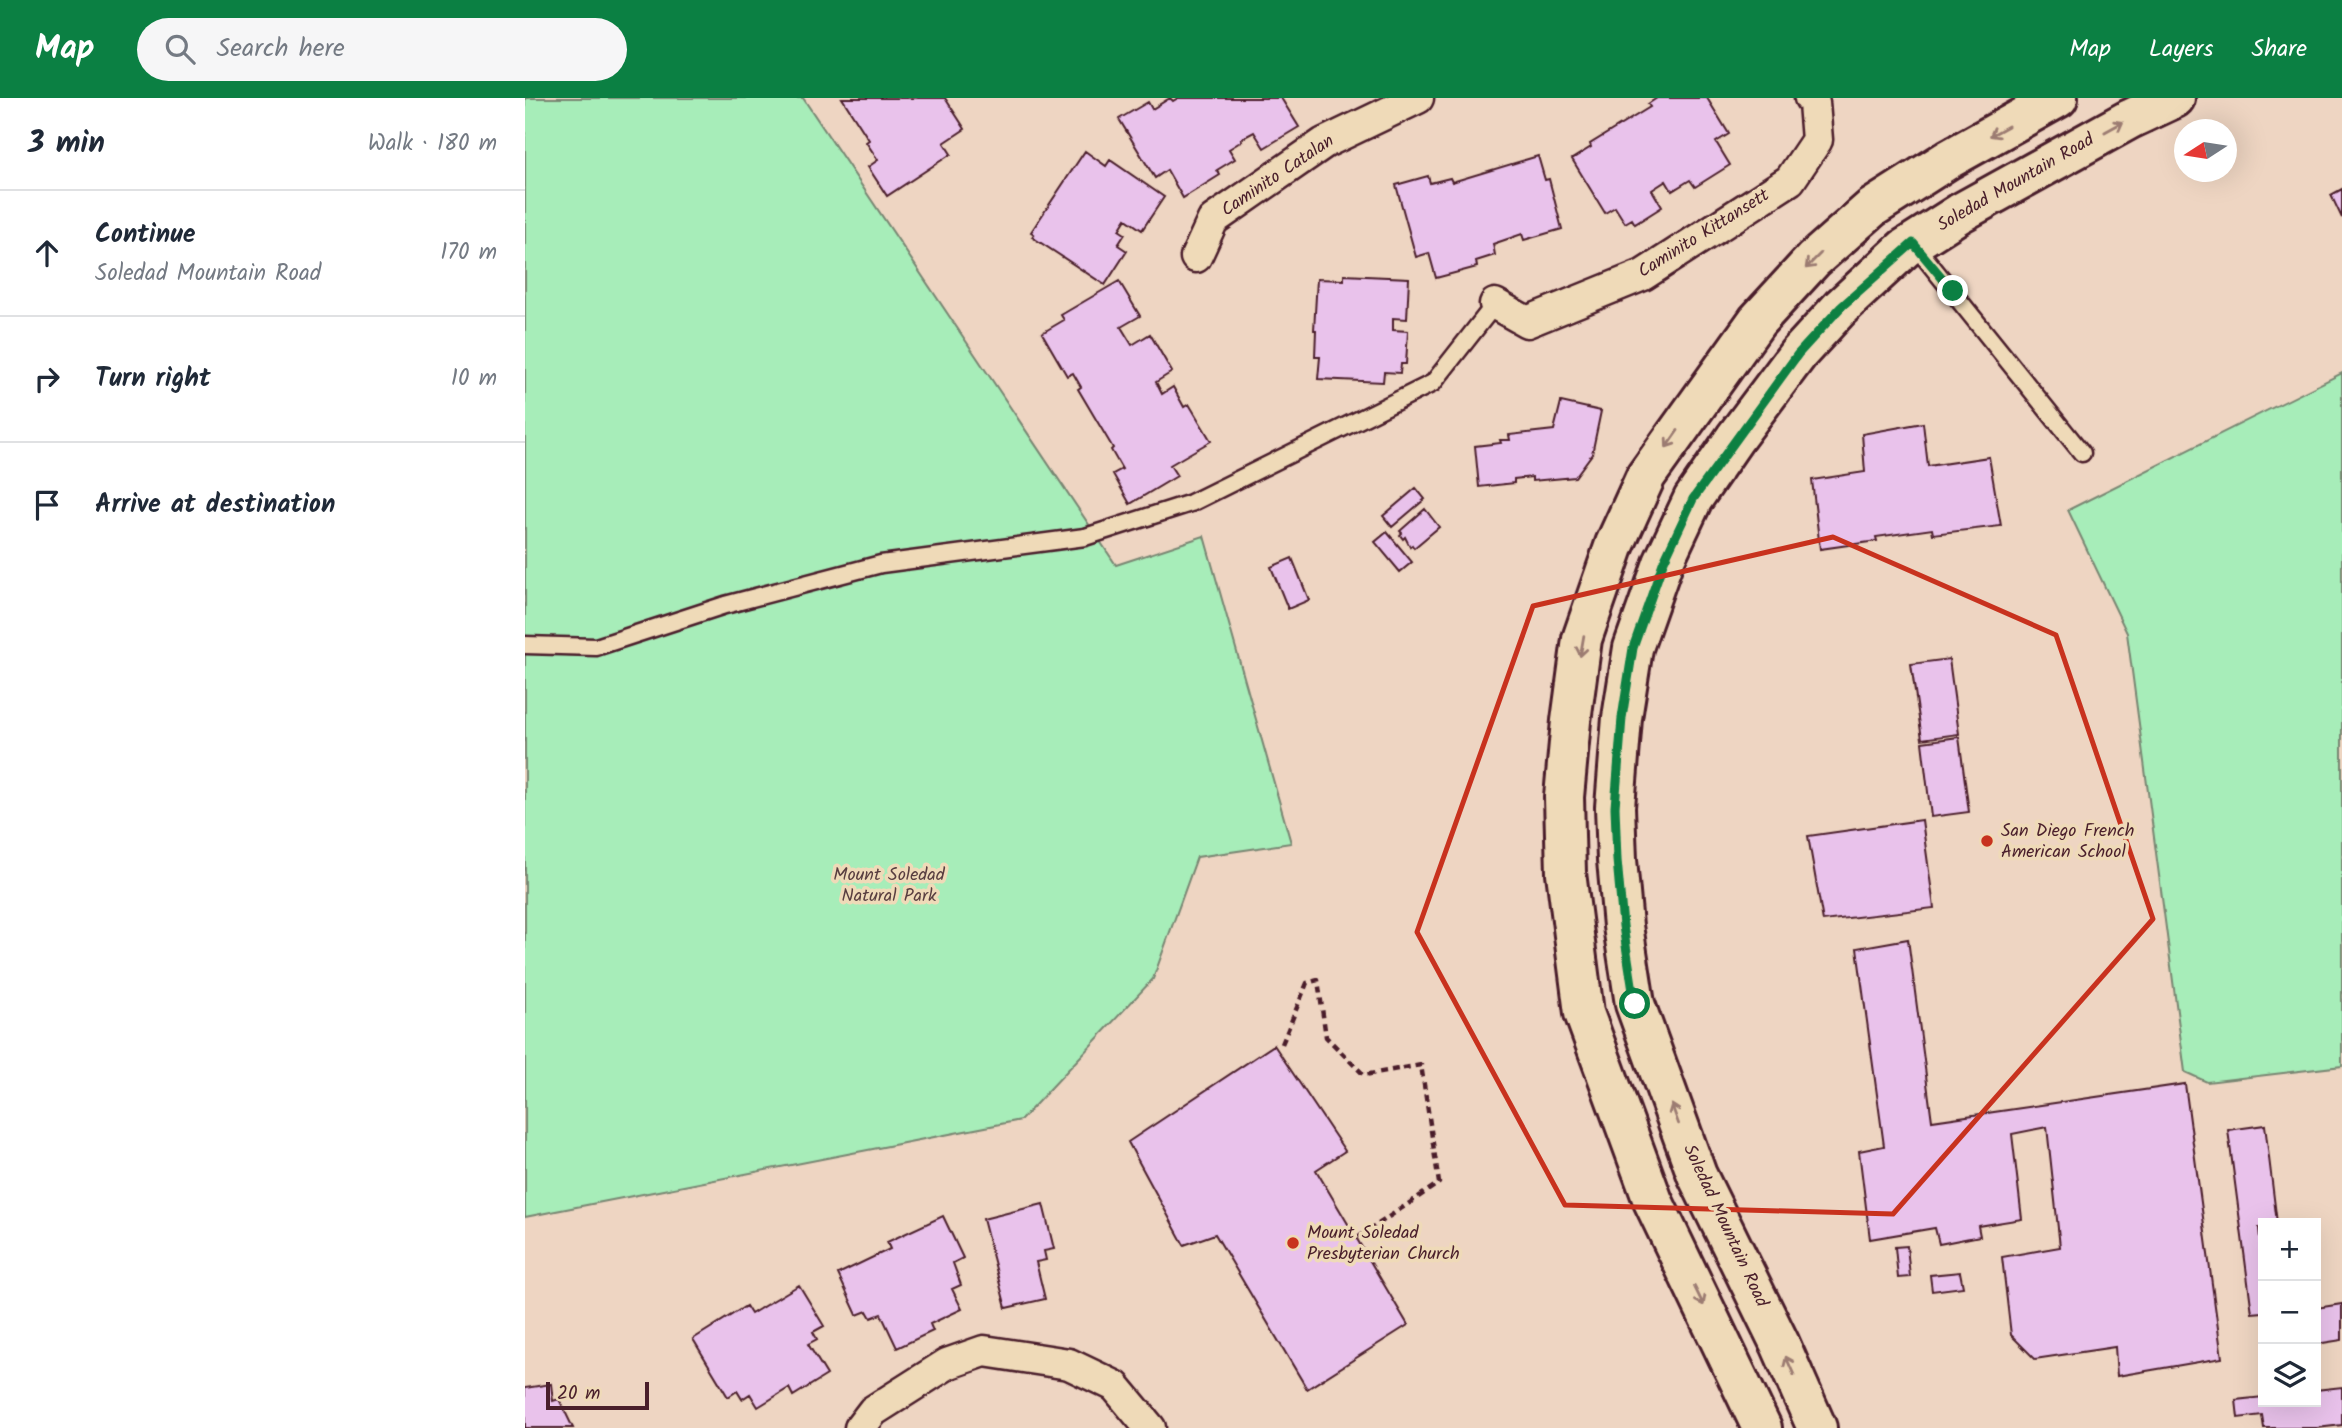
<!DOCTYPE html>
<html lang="en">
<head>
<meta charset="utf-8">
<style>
	body { margin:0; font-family:Kalam,sans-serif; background:#f6f6f7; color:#1f2937 }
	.controls { position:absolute; right:21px; bottom:21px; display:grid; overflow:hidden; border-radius:0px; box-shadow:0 7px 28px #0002 }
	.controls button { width:63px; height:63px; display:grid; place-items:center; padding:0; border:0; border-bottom:2px solid #e0e1e3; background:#fff; color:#1f2937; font:35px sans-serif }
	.compass { position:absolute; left:1649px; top:21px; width:63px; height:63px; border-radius:50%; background:#fff; box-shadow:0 7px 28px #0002; rotate:258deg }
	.scale { position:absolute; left:21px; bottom:18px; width:103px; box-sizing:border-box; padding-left:7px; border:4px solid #4a1f2b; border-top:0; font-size:19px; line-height:24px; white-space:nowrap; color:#4a1f2b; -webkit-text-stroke:5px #efdab8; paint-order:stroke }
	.stop { position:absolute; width:21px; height:21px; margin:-16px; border:5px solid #0b8043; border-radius:50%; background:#fff }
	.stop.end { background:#0b8043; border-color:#fff; box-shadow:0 2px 7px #0008 }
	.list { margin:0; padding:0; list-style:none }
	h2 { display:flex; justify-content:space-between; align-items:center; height:91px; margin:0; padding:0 28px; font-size:30px }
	h2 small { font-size:23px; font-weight:400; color:#747a83 }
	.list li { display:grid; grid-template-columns:46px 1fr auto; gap:21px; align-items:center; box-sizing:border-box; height:126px; padding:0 28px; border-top:2px solid #e0e1e3 }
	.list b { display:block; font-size:26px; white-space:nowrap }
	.list p { margin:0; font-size:23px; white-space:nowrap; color:#747a83 }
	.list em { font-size:23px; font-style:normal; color:#747a83 }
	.icon { flex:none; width:38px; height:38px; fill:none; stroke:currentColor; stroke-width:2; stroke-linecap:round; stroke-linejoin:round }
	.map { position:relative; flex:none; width:1817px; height:1330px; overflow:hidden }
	header { display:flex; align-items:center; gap:42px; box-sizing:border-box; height:98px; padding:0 35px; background:#0b8043; color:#fff }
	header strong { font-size:33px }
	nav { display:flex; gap:38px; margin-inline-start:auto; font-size:24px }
	.search { width:490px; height:63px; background:#f6f6f7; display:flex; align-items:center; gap:18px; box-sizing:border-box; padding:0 24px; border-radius:38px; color:#747a83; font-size:26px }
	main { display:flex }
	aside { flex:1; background:#fff }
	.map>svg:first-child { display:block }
</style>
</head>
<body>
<header>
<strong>Map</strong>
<div class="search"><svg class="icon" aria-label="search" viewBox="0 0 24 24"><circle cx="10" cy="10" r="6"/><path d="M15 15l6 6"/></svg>Search here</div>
<nav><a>Map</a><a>Layers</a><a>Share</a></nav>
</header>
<main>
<aside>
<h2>3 min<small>Walk · 180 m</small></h2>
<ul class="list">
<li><svg class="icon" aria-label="ahead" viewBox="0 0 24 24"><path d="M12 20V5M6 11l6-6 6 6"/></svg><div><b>Continue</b><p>Soledad Mountain Road</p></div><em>170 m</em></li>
<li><svg class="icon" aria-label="right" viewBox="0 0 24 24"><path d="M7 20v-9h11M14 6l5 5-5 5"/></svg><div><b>Turn right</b></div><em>10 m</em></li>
<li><svg class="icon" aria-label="arrive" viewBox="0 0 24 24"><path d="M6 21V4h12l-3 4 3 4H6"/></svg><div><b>Arrive at destination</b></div></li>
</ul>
</aside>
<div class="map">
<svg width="1817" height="1330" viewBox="0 0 1817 1330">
	<rect width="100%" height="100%" fill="#eed5c2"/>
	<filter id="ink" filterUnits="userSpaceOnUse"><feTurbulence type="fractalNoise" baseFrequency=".0143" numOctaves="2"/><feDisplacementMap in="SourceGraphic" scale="14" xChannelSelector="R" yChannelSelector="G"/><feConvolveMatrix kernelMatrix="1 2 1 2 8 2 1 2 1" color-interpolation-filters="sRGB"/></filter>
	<g filter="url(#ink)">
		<path fill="#a7edb9" stroke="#788672" stroke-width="2" d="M0,0H278L591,467L679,438L766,745L672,759L628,881L496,1022L0,1119Z
			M1817,275V968L1682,984L1660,974L1602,535L1543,412Z"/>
		<path fill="#e9c2eb" stroke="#4a1f2b" stroke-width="2" d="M317,0H420L440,31L419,45L426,56L362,98L343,69L353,62L341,44L344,42Z
			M645,0L648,3L653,0H756L774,29L739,50L729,34L716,41L717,43L704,51L710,61L692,72L695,77L658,100L642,72L630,80L594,21L623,4L627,11Z
			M1132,0H1182L1204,36L1191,44L1205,67L1170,89L1165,82L1147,93L1141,83L1127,92L1137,109L1110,126L1107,121L1100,125L1090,109L1080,115L1047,61L1066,49L1065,46L1125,9L1123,6Z
			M560,53L581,68L585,62L639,99L617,132L601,121L594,132L600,136L593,147L602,153L580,187L507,139L509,136L506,134Z
			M1013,58L1020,82L1024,81L1037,131L999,142L997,136L968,146L970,157L951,163L952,169L911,180L904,155L891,159L871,87L903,78L905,85L925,80L927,84Z
			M1817,91V120L1806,97Z
			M819,177L884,180L882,221L868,220V232L883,233L881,266H876L875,275L859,274L858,284L793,281L795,259H790L791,232H789L792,181L819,182Z
			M594,183L615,218L596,229L607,247L625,236L647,274L631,284L637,296L648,289L659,309L664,306L686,343L645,367L652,378L605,406L588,376L597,371L586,352L588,350L553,291L556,289L548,275L542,278L517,235L539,222L536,217Z
			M1036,304L1076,313L1067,356L1050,379L1007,383V379L989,381V385L954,389L950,348L976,345L975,342H985L984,337L1029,332Z
			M1398,325L1403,368L1464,359L1476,428L1408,436L1407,431L1351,439L1352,443L1295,451L1287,382L1340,374L1337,336Z
			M891,390L900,401L867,429L858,418Z
			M900,411L914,429L889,450L887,447L885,449L880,439L878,441L875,437L877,435L875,433Z
			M862,434L887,464L875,474L850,444Z
			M767,460L784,502L763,511L746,469Z
			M1424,561L1434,636L1397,641L1386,566Z
			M1434,639L1444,714L1406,719L1397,644Z
			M1397,722L1409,810L1298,823L1283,738Z
			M1383,841L1407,1023L1660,986L1697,1260L1592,1278L1590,1249L1510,1261L1486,1237L1477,1159L1535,1149L1522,1029L1487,1036L1497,1121L1453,1128L1455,1138L1414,1146L1410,1130L1345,1141L1334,1053L1359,1048L1332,850Z
			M749,947L820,1053L791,1072L883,1227L782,1291L690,1136L659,1147L603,1044Z
			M1740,1027L1752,1125H1738V1129L1734,1130L1735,1140H1738V1214L1727,1215L1703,1032Z
			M518,1106L529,1151L519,1153L521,1162L511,1164L520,1201L481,1210L458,1121Z
			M418,1118L438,1160L428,1165L436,1187L427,1191L437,1211L405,1226L408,1233L372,1250L356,1216L346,1220L342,1213L332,1217L313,1176L365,1151L362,1144Z
			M1382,1148L1385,1179L1373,1180L1370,1149Z
			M1435,1174L1438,1189L1407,1193L1405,1177Z
			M274,1187L299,1228L288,1234L292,1241L283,1246L302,1277L268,1298L264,1290L233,1309L225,1296L217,1301L212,1293L203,1299L168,1241L221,1208L226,1216Z
			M1817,1206V1242L1791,1246V1210Z
			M26,1286L28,1303L34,1301L48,1330H0V1290Z
			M1817,1289V1327L1792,1330H1739L1737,1317L1713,1320L1711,1302L1738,1299V1304H1791V1292Z"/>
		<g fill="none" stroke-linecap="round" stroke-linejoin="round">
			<g stroke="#4a1f2b" stroke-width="21">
				<path id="service" d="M1388,145L1557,355
					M0,547L71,549L200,507L356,466L560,439L666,405L908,285L970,206"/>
			</g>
			<g stroke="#4a1f2b" stroke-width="35">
				<path id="minor" d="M671,159L688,122L799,45L893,0
					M970,206L1002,224L1118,177L1265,82L1292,42L1289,5L1285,0
					M335,1330L348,1313L422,1266L459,1253L544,1266L590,1288L625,1330"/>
			</g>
			<g stroke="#4a1f2b" stroke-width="44">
				<path id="secondary" d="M1237,1330L1128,1103L1059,915L1041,775L1039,699L1046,623L1057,541L1090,446L1121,378L1232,223L1288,162L1347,110L1424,61L1533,0
					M1292,1330L1255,1246L1172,1077L1110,906L1098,828L1092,762L1090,709L1097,620L1108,550L1138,465L1168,401L1210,340L1273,256L1316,209L1380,150L1435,115L1605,21L1650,0"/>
			</g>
			<path stroke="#4a1f2b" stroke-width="4.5" stroke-dasharray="7 5" stroke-linecap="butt" d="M757,946L782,885L793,882L801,939L839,977L896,967L914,1085L831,1141"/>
			<use href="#service" stroke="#efdab8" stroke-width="16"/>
			<use href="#minor" stroke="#efdab8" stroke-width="30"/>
			<use href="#secondary" stroke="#efdab8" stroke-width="38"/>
		</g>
		<defs><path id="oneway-shaft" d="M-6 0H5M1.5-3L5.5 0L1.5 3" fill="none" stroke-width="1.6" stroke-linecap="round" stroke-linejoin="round" transform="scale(1.75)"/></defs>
		<g stroke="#9c7c72">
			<use href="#oneway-shaft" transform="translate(1589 29) rotate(-29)"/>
			<use href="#oneway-shaft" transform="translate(1474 33) rotate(151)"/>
			<use href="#oneway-shaft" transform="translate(1288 163) rotate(135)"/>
			<use href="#oneway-shaft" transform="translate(1147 341) rotate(125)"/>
			<use href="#oneway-shaft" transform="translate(1057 548) rotate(100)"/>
			<use href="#oneway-shaft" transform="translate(1150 1016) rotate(-110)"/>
			<use href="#oneway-shaft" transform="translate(1174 1198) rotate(64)"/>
			<use href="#oneway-shaft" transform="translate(1265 1268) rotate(-114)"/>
		</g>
	</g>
	<g fill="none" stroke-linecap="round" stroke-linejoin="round" filter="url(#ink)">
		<path stroke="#0b8043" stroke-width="9" d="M1110,906L1098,828L1092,762L1090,709L1097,620L1108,550L1138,465L1168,401L1273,256L1316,209L1388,145L1428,193"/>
	</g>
	<path fill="none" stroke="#c8321e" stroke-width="5" stroke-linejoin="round" d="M1308,439L1531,537L1628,821L1368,1116L1040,1107L892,834L1008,508Z"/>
	<g fill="#c8321e" stroke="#efdab8" stroke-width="2.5">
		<circle cx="1462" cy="743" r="7"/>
		<circle cx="768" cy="1145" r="7"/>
	</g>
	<g text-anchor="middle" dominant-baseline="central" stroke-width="7" stroke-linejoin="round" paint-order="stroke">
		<g font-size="18" fill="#4a1f2b" stroke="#efdab8">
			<text transform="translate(753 78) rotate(-34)">Caminito Catalan</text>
			<text transform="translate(1491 85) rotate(-30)">Soledad Mountain Road</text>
			<text transform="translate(1179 136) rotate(-32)">Caminito Kittansett</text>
			<text transform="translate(1200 1128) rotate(65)">Soledad Mountain Road</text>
		</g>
		<g font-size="18" fill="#4a1f2b" stroke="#efdab8" text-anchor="start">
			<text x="1476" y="733">San Diego French<tspan x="1476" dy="21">American School</tspan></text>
			<text x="782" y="1135">Mount Soledad<tspan x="782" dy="21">Presbyterian Church</tspan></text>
		</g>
		<g font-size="18" fill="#583e40" stroke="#efdab8">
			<text x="364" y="777">Mount Soledad<tspan x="364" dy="21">Natural Park</tspan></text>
		</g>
	</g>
</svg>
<div class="controls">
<button>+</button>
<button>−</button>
<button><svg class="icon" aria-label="layers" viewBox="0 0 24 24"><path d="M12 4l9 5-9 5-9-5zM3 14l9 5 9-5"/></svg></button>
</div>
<svg class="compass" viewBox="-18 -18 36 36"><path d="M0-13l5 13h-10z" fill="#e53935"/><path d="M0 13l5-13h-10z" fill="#747a83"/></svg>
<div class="scale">20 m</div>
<div class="stop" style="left:1110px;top:906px"></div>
<div class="stop end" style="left:1428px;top:193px"></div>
</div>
</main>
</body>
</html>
